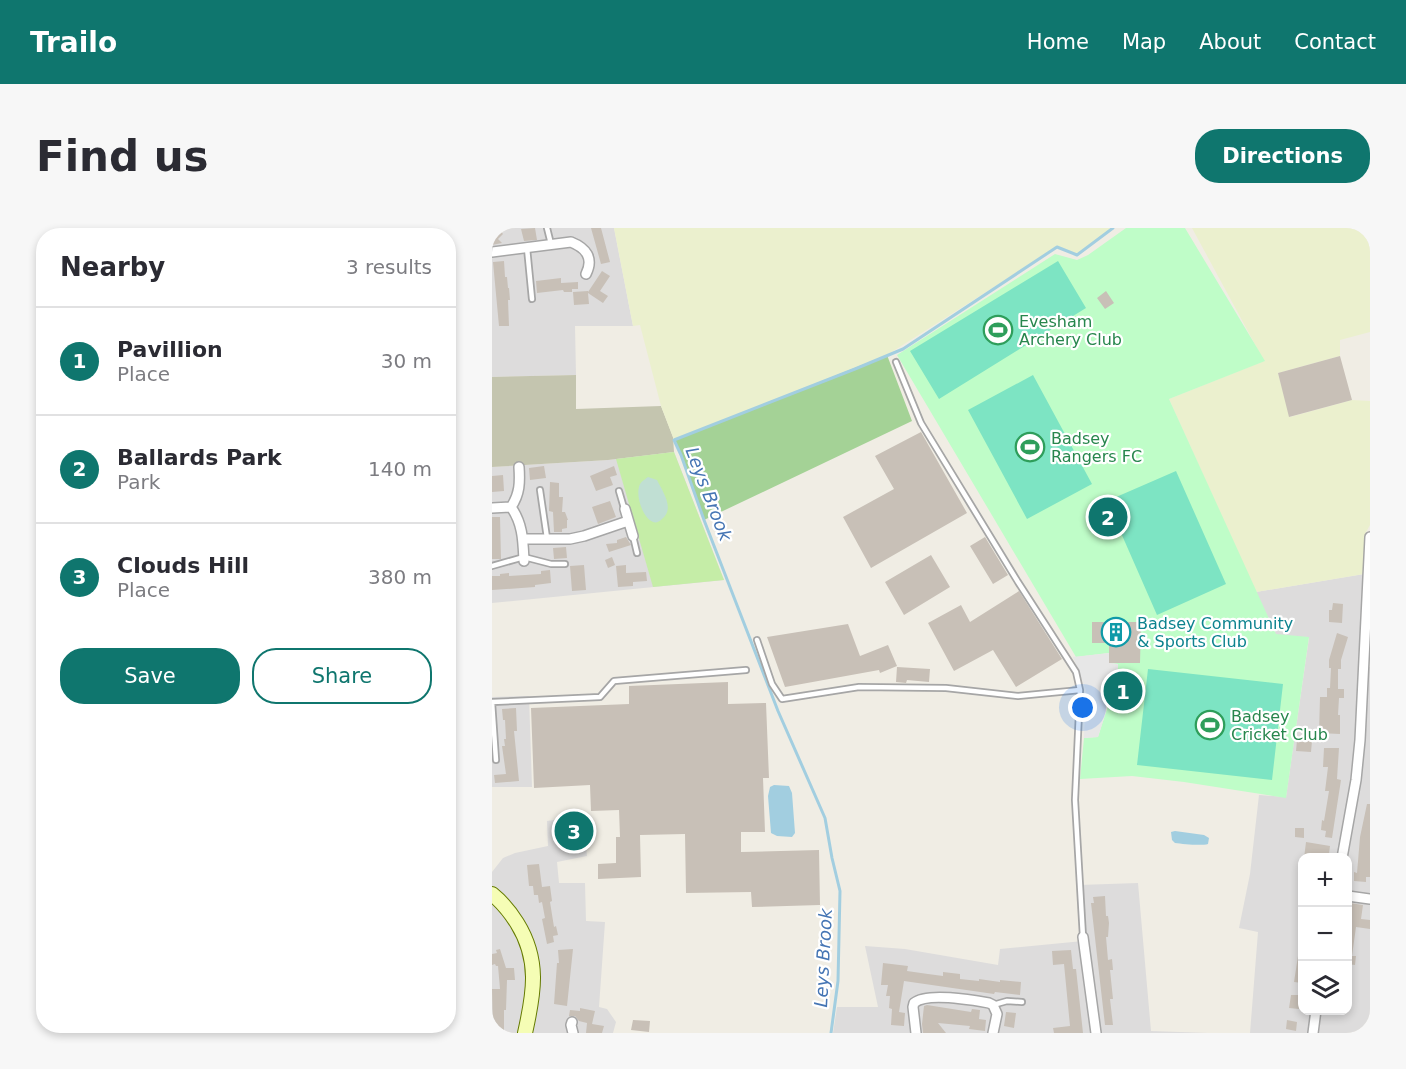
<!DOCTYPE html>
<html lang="en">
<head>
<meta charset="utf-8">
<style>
	body { margin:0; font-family:"DejaVu Sans",sans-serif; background:#f7f7f7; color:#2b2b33 }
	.controls { position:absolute; right:18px; bottom:18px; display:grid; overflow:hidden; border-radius:12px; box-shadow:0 3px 9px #0003 }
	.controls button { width:54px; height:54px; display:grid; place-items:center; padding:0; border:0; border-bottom:2px solid #e1e1e2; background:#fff; color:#2b2b33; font:30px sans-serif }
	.you { position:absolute; left:591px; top:480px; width:21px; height:21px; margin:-15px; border:4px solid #fff; border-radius:50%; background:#1a73e8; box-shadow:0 0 0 9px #1a73e833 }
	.badge { display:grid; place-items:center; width:39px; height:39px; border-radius:50%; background:#0f766e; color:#fff; font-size:20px; font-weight:700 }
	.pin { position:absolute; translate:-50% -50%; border:3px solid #fff; box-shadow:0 2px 6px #0006 }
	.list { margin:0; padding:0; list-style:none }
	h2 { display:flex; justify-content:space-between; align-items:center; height:78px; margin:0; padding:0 24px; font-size:26px }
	h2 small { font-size:20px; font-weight:400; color:#7c7c81 }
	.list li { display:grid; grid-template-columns:39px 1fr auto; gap:18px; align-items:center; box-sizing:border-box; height:108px; padding:0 24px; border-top:2px solid #e1e1e2 }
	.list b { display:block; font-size:22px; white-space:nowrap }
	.list p { margin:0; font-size:20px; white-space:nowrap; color:#7c7c81 }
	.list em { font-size:20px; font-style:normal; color:#7c7c81 }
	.actions { display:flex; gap:12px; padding:18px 24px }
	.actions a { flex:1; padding:14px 0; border:2px solid #0f766e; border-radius:24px; text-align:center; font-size:21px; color:#0f766e }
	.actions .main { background:#0f766e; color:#fff }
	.icon { flex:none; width:33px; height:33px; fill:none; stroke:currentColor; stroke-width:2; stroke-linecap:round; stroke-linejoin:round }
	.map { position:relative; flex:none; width:878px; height:805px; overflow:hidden; border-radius:24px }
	header { display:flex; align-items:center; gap:36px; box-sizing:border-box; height:84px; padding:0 30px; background:#0f766e; color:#fff }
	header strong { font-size:28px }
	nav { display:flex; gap:33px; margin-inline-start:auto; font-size:21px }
	.intro { display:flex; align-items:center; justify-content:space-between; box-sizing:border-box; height:144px; padding:0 36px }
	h1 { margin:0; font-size:42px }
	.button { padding:15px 27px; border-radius:24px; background:#0f766e; color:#fff; font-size:21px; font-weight:700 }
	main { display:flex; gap:36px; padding:0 36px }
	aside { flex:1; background:#fff; border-radius:24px; box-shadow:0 3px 9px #0003 }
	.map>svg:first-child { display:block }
</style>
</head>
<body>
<header>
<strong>Trailo</strong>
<nav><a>Home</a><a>Map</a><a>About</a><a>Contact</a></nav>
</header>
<div class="intro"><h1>Find us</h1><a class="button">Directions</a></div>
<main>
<aside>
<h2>Nearby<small>3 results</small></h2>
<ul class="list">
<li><span class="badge">1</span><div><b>Pavillion</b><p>Place</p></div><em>30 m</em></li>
<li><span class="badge">2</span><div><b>Ballards Park</b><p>Park</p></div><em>140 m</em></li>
<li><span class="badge">3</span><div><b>Clouds Hill</b><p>Place</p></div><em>380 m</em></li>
</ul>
<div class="actions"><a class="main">Save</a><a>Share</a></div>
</aside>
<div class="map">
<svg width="878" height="805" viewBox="0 0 878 805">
	<rect width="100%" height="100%" fill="#f0ede4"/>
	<path fill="#dddcdc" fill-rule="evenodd" d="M0,0H122L141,98H83L84,147L0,149Z
		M182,224L232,352L0,375V239L116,232Z
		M872,346L869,439H878V805H758L766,704L747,700L758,646L767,567L794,569L817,410L784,407L764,364ZM810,630H856V782H810Z
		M37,468L40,559H0V469Z
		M91,588L95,628L65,634L67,655H93L94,693L113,694L107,779L115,781L124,794L121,805H0V644L11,630L23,625L56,618L55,593Z
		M646,655L659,803L716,805H341L345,779H386L373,718L413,721L506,737L508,721L591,713L587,657Z"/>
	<path fill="#c4c5af" d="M84,147V181L169,178L181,209L182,224L116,232L0,239V149Z"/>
	<path fill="#ebf0ce" d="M122,0H621L585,27L565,19L395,127L182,212L169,178L148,97L141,98Z
		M700,0H878V104L848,112V128L786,145L798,189L860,172L878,173V297L873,306L872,346L764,364L677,171L772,133Z"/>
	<path fill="#c5eda7" d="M182,224L232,352L161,359L124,231Z"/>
	<path fill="#a4d296" d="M395,127L420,193L212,292L189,227L182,212Z"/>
	<path fill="#c0dfd3" d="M156,249L165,252C171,264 183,281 170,291C167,294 164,295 161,294C151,290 144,269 147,259C148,254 152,252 156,249Z"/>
	<path fill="#bffdc8" d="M634,0H693L773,133L677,171L784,406L817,409L794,570L692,554L640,548L588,551L592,510L606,509L626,446V436L617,435V425L584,429L405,127L563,26L585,32L596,27Z"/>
	<path fill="#7de4c3" d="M566,33L594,80L447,171L418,123Z
		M541,147L600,256L535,291L476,182Z
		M684,243L734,356L665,387L615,273Z
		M656,441L791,456L780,552L645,537Z"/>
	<path fill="#e7e7e7" d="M617,425V435L626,436V446L606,509L592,510L594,462L581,429Z"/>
	<path fill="#a2cee0" d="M282,557L297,558L300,565L303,605L300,609L285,608L279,605L276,568L278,559Z
		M683,603L712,607L717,610L716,616C709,618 691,616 683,615L680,612L679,604Z"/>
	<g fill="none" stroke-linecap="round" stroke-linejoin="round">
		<path stroke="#a2cee0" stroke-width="3" d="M339,805L346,753L348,663L340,630L333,590L286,483L212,292L189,227L182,212L363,141L411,121L565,19L585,27L621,0"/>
	</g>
	<path fill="#c8c0b7" d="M43,0L45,12L32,13L29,1Z
		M99,0H109L118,34L109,36Z
		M7,1L11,6L6,11L10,15L0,17V4L1,5Z
		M12,33L13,49H15L16,60H17L18,72H16L17,98H7L1,34Z
		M110,43L118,48L108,63L116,68L111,75L96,65L97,76L82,77L81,64L96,63V64Z
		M69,50V55L86,54V61H80V64H72L71,62L45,65L44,53Z
		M614,63L622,75L613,81L605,70Z
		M848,128L860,172L797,189L786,145Z
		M429,204L475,285L379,340L351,289L402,261L383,228Z
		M52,238L54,250L38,252L37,240Z
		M122,238L125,247L118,249L121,257L104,263L98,248Z
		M11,247L12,263L0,264V248Z
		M58,254L67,255V269H71L70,284H73L76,292H75V300L70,301V304H62L61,284L57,283Z
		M118,273L124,289L106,296L100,279Z
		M0,289H8L9,331H0Z
		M134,309L139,317L117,324L114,316L125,315V312Z
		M493,309L516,347L501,356L478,318Z
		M74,319L75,330L62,331L61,320Z
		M439,327L458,359L412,387L393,354Z
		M120,329L123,337L116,340L113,332Z
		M92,337L94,362L80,363L78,338Z
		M134,337V345L154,344L155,353L141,354V358L126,359L124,338Z
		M58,342L59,355L43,357V359L0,362V348H8V346L17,345V348L49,346V343Z
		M527,363L570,431L524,459L501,422L462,443L436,395L469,377L478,394Z
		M841,375L851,376L850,395L837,394V382H840Z
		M600,394H649L648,435H617V415H600Z
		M356,396L368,428L396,417L405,438L388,445L387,442L293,459L275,409Z
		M845,405L856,409L849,432V441H846V461H852V470H847L846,487H848V506L827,505L828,469H835V460H838L839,440H837V432Z
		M405,439L438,441L437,454L415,452L414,455L404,454Z
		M627,452L641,457L634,476L619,470Z
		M236,454V476L274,475L277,550H271L273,604H249V624L327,622L328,677L260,679L259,664L194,665L193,606L148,607L149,649L106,651V636L124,635V609H128L127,582L99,583L98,557L42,560L39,480L137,476V458Z
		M24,480L25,503H22L27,553L3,555L2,547L14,546L10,518H13L12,511H14L13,492H11L10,481Z
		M805,512L820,513L819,524L804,523Z
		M832,520H847L845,551L849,552L840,610L833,609L834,603L829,602L830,592L832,593L837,563H833L836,539H831Z
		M875,576H878V649H874V654L862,653V644L865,645L868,609Z
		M87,594L90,610L77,612L74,596Z
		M803,600H812V610L803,609Z
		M814,614L838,618L837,626L826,625V630H812Z
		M47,636L50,659L58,658L60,673L58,674L62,699L64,698L66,707L61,708L62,714L55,716L50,691L53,690L50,674L47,675L46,667H42L41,658H37L35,637Z
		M613,668L614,688H616L617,695L616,709H614L616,732L620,731L621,742H618L621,771H618L621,797H613L599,675H602L601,669Z
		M858,675L871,677L869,691L878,692V701L864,699L860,728H864L863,737L855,736V692Z
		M8,721L14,740H22L23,752H15L14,782H12V802H1L0,761H8L6,738H4L3,736L0,737V726L5,725L4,722Z
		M81,721L75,778L62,776L65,735H67L66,722Z
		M579,722L581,741H584L591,805H562L561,800L578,798L572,736L561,737L560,723Z
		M806,728H810V755L802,754Z
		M391,735L416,738L415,743L436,746L451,748V744L468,746V751L487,753V751L508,754V752L529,754L528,767L503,764L502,766L412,753L407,784L413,785L412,798L399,797L400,781L397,780L398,768H394L396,757H389Z
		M799,767H810V780H807V781L797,780Z
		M435,777L479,784L480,781L488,782L487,791L494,792L493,803L477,801L478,798L446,795L454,805H431L430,796L432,778Z
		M88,780L103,783L100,796L112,798L110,805H94L95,795L87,793L83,788H77L78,782L88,783Z
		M514,784L524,785L522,800L512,798Z
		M141,792L158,793L157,804L139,802Z
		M795,792L805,794L804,803L794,801Z"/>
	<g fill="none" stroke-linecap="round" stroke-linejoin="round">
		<g stroke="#a6a6a6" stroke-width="8">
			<path id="lane" d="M55,0L59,16
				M35,20L40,71
				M404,134L429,195L526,354L584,444L588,462L583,572L591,709
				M48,262L55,310
				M127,263L132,280
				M141,308L145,325
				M0,338L32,329L59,336H73
				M265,412L280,456L290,471L367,459L454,460L526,468L588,462
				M0,474L108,469L122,453L254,442
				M0,474L4,532
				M501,777L515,773L530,774"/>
		</g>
		<g stroke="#a6a6a6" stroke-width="12">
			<path id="street" d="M0,24L79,14C94,20 102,30 94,46
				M19,279C28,266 28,254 27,239
				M0,280L19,279C31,296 31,313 32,333
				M133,281L141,308
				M31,311H78L92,308L136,293
				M850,630L864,552L868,512L878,309
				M856,668L878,671
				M591,709L604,805
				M80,794L79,797L81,805
				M424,805L421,779L422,775C435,764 480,772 497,775L501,777L505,786L501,805
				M821,805L824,782"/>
		</g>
		<g stroke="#657b00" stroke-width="16">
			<path id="secondary" d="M0,666C10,674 18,684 25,695C48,732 42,765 33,805"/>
		</g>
		<use href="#lane" stroke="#fff" stroke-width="4.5"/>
		<use href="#street" stroke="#fff" stroke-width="9"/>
		<use href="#secondary" stroke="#f5fdb5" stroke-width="14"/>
	</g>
	<defs>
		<g id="stadium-ring" transform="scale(1.5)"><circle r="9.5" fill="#fff" stroke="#2e9e5b" stroke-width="1.5"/><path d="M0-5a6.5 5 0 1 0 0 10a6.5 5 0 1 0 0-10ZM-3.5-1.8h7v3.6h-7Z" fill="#2e9e5b"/></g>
		<g id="building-ring" transform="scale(1.5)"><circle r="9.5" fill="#fff" stroke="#0f9aa8" stroke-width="1.5"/><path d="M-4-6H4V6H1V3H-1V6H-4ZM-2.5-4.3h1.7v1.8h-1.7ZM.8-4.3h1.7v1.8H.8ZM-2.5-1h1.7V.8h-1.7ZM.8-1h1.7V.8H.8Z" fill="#0f9aa8"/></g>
	</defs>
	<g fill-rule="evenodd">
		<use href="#stadium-ring" x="506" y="102"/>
		<use href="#stadium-ring" x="538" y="219"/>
		<use href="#building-ring" x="624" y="404"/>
		<use href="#stadium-ring" x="718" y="497"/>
	</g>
	<g text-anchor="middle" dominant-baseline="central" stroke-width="4.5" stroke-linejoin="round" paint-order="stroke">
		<g font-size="16" fill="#27864d" stroke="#fff" text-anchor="start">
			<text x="527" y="93">Evesham<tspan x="527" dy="18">Archery Club</tspan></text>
			<text x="559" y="210">Badsey<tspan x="559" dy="18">Rangers FC</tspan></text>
			<text x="739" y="488">Badsey<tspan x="739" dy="18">Cricket Club</tspan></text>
		</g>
		<g font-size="16" fill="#0d838f" stroke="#fff" text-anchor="start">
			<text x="645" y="395">Badsey Community<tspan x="645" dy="18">&amp; Sports Club</tspan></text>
		</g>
		<g font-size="18" font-style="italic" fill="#4575b4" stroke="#fff">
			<text transform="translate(217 266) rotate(69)">Leys Brook</text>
			<text transform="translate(331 730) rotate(-87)">Leys Brook</text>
		</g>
	</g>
</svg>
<div class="controls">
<button>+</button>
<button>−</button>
<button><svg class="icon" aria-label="layers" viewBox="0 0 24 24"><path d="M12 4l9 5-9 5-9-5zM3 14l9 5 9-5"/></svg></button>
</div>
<div class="you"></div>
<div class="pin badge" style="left:631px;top:463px">1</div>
<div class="pin badge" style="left:616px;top:289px">2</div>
<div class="pin badge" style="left:82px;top:603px">3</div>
</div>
</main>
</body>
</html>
